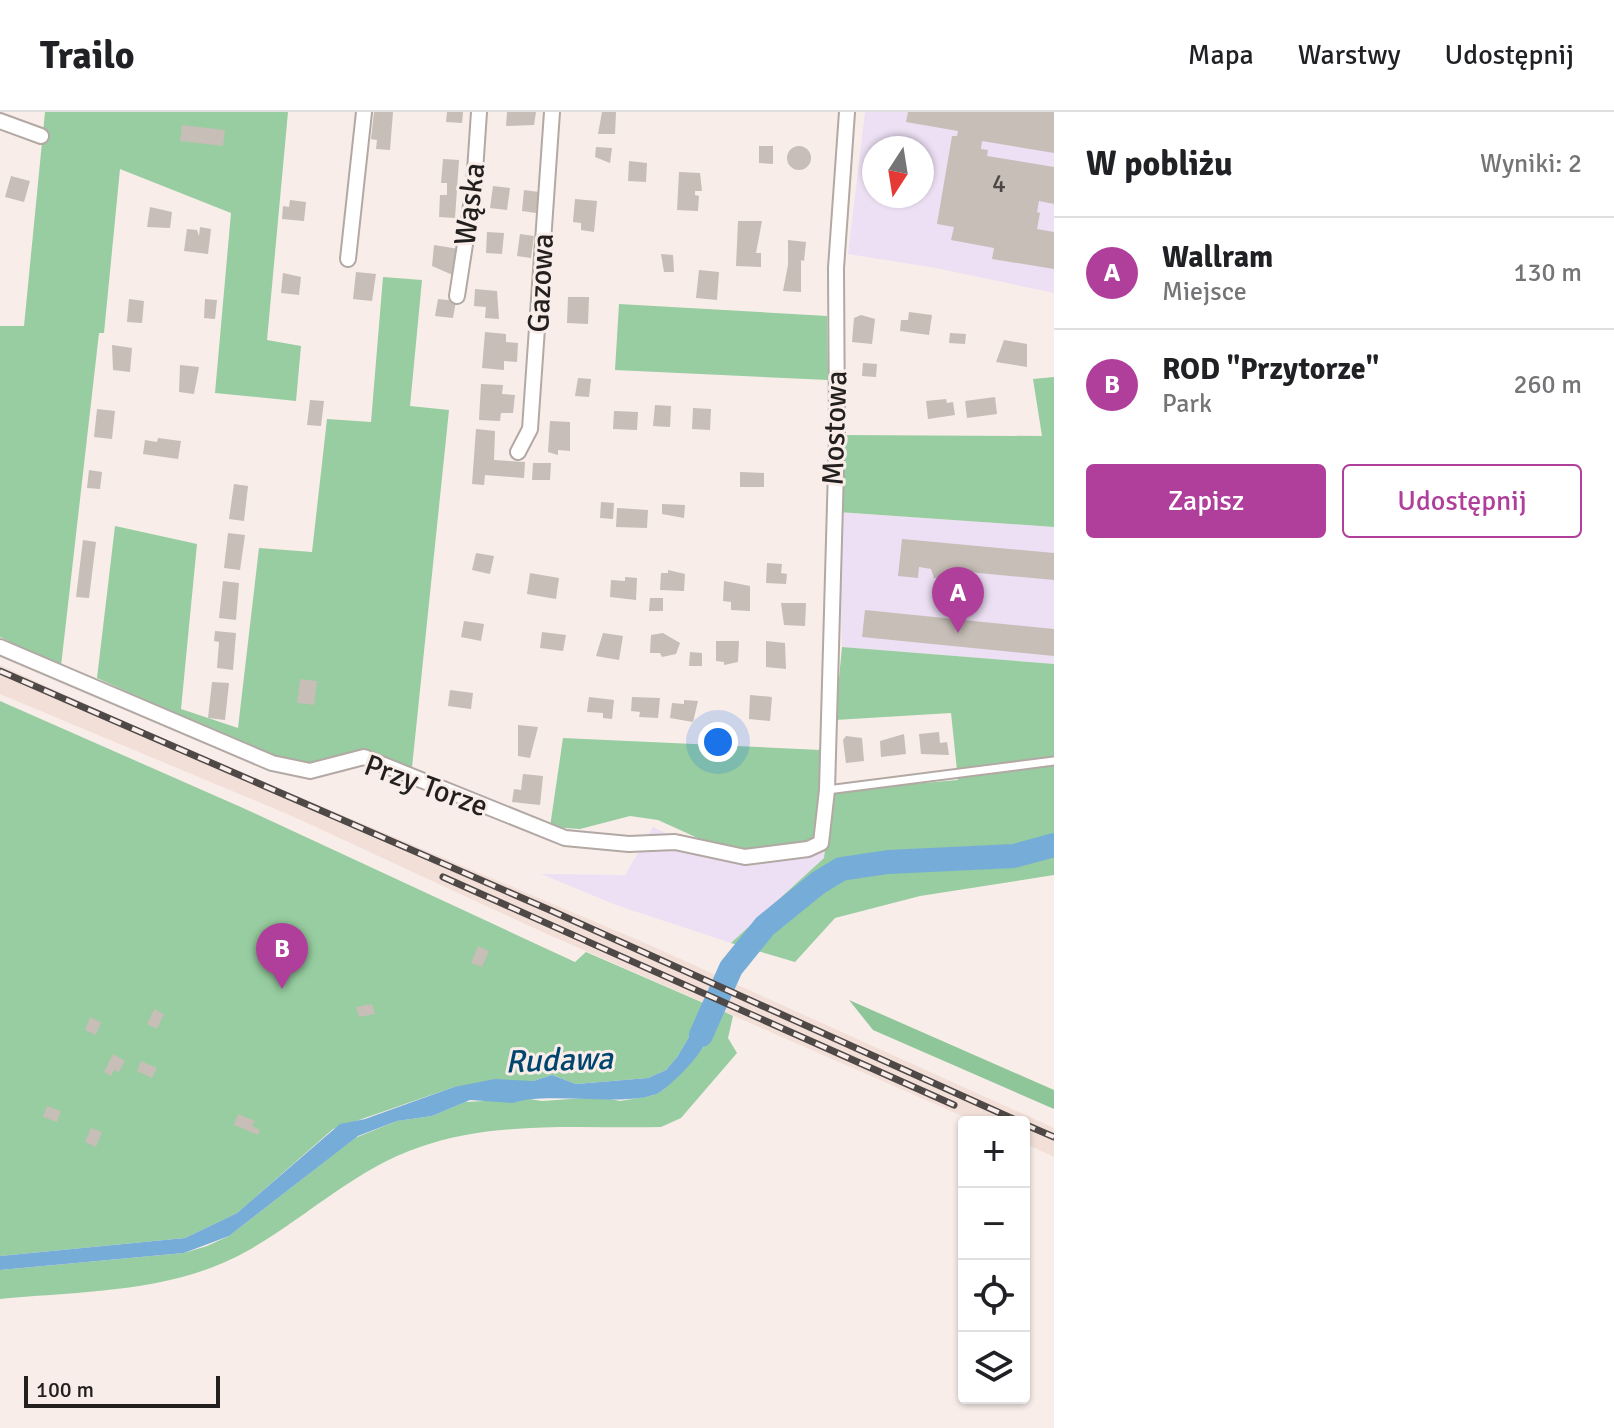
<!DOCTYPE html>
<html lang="pl">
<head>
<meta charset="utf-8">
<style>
	body { margin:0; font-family:Signika,sans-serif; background:#f2f2f2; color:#202124 }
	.controls { position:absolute; right:24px; bottom:24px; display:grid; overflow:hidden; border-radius:8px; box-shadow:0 2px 6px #0004 }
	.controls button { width:72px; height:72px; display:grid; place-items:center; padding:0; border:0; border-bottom:2px solid #e0e0e0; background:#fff; color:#202124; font:40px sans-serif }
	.compass { position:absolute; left:862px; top:24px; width:72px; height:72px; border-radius:50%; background:#fff; box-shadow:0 2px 6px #0004; rotate:192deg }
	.scale { position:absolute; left:24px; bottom:20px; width:196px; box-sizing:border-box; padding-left:8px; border:4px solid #231f1e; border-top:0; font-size:22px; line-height:28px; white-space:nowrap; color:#231f1e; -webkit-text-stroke:6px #f8ede9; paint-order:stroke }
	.you { position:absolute; left:718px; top:630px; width:28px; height:28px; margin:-20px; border:6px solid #fff; border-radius:50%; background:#1a73e8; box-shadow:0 0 0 12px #1a73e833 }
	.badge { display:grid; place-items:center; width:52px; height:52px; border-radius:50%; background:#af3f9b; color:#fff; font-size:26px; font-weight:700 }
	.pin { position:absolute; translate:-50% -66px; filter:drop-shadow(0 2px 4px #0008) }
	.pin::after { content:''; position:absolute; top:42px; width:28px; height:24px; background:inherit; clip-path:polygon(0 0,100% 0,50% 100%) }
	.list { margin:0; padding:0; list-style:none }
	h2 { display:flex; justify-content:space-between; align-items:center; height:104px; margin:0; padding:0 32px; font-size:34px }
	h2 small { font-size:26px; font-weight:400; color:#757577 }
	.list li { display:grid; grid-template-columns:52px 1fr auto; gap:24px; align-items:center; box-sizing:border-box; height:112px; padding:0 32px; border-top:2px solid #e0e0e0 }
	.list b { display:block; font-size:30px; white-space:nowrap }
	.list p { margin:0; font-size:26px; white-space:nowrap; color:#757577 }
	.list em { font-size:26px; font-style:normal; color:#757577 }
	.actions { display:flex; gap:16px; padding:24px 32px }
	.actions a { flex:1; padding:18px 0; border:2px solid #af3f9b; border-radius:8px; text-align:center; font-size:28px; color:#af3f9b }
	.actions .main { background:#af3f9b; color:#fff }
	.icon { flex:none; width:44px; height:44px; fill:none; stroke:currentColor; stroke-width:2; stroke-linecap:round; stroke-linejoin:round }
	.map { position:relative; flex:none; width:1054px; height:1316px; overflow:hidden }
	header { display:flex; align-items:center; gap:48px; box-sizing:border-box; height:112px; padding:0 40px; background:#fff; border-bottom:2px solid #e0e0e0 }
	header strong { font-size:38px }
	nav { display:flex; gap:44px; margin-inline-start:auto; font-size:28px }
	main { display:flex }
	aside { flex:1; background:#fff }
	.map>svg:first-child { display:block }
</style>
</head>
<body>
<header>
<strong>Trailo</strong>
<nav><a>Mapa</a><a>Warstwy</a><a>Udostępnij</a></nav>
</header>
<main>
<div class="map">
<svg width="1054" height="1316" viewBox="0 0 1054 1316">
	<rect width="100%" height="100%" fill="#f8ede9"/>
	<path fill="#ede0f4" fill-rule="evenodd" d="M865,0H1054V181L936,156L848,142ZM874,36H922V84H874Z
		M838,400L1054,415V552L842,535Z
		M653,715L718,746L751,753L825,738L824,746L731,831L616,793L541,762L625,763Z"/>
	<path fill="#f2dfd8" d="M0,553L165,628L645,831L1054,1016V1045L1024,1031V1010H976L547,822L292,704L0,582Z"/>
	<path fill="#97cda0" d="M45,0H288L267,228L301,234L296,289L215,281L231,101L120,57L104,221H99L61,554L0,525V214H24Z
		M383,165L422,168L410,294L449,298L411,665L361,650L309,656L282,651L97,566L115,414L197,432L181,597L238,616L259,436L312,440L327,307L371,310Z
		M619,192L827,204L828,268L615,258Z
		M1054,265V415L838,400L840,323L1042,324L1033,267Z
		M842,535L1054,552V763L920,784L835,806L795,850L731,831L824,746L832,679L958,668L951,601L835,608Z
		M0,589L243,696L575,850L586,840L708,893L677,945L666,958L648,966L576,972L552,963L533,969L454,975L333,1017L237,1101L185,1126L0,1144Z
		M563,626L821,638L817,729L733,742L658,708L630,704L580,717L550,715Z
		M725,900L733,904L728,926L737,941L681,1006L661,1015C583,1017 495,1008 420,1035C355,1057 307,1105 249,1138C175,1181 82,1179 0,1187V1158L184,1141L207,1134L229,1124L355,1026L397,1009L432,1004L465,990L503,988L513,991L523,986L542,989L600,985L620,989L651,984L662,979L689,953L705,933L714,910Z"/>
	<path fill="#8fc699" d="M849,888L1054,978V997L873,918Z"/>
	<path fill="#76add8" d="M708,893L725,900C714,910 712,920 705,932C696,948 678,966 663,978C639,998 548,978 513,991L470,988L432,1004L397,1009L358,1024L229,1124L184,1141L0,1158V1144L185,1126L237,1101L340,1012L365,1007L454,975L495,967L533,969L552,963L576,972L648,966L666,958L677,945Z"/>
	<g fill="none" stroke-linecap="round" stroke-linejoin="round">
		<path stroke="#76add8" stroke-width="24" d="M701,923L731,856L765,814L818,771L841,757L888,750L1014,744L1054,733"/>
	</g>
	<path fill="#c6beb7" d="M374,0H393L390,38L376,37L377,28L371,27Z
		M447,0H463L462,11L446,10Z
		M507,0H536L534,13L506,14Z
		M602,0H616L615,22H598Z
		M908,0H1054V41L982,29L981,37L988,38L987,44L1054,55V92L1039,89L1037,100L1040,101L1037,117L1054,120V157L992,147L994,136L951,128L954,115L937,112L952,24H957L958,19L906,10Z
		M182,13L225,18L223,34L180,29Z
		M759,34H773V52L759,51Z
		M787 46a12 12 0 1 1 24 0a12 12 0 1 1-24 0Z
		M596,35L612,36L610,51L595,45Z
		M443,47L459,48L455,106L439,105L440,83H447V71H441Z
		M629,49L647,51L646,70L628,69Z
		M679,60L700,61L702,79H695V83L699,84L698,99L677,98Z
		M11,64L30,69L24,90L5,85Z
		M493,74L510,76L507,98L490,96Z
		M524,78L539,80L536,101L522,99Z
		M575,87L597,89L594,120L581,118V111L573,110Z
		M290,88L306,90L304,109L282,107L283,94L289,95Z
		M150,95L172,100L170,116L147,115Z
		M738,109H762L756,141H761V155L736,154Z
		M200,115L211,117L208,142L184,139L187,117L197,118L199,124Z
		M487,120L504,121L502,142L486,141Z
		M520,122L534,124L531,146L517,144Z
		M788,128L806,130L804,149L801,148V180L783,179L788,153Z
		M434,133L459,137L455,164L432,154Z
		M661,142L673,143L674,160H664Z
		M699,158L719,160L717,188L696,186Z
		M356,160L376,162L372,189L353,187Z
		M283,161L301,165L299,183L281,181Z
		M475,177L497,179L499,207L485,206L486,195L474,194Z
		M568,185H589L588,212L567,211Z
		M129,187L144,189L142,211L127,210Z
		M205,187L217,188L215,207L204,206Z
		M438,187L456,189L453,206L435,204Z
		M909,200L932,203L929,223L900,219L901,208H908Z
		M861,203L875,207L872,232L852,230L854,206Z
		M485,220L506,222V230L518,231L517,250L504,249V258L482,256Z
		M950,221L966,222L965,232L949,231Z
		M1004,228L1027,232V255L996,250Z
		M112,233L132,236L130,260L113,258Z
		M863,251L877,252L876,265L862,264Z
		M180,253L199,255L194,282L179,280Z
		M578,266L591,267L589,285L575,284Z
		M481,272L503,273L502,282L515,283L513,301H501L500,309L479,308Z
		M995,285L997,302L967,306L965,289Z
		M946,287L947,291L953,290L955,303L928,307L926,289Z
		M310,288L324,289L321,314L307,313Z
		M655,293L671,294L670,315L653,314Z
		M693,296L711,297L710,318L692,317Z
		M97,297L115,299L112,327L94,325Z
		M614,299L638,300L637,318L613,317Z
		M550,309L570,310V339L558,338V343L548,340Z
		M476,317L495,319L494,348L525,350L524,366L485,363L484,373L472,372Z
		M158,326L181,329L178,347L143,342L145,328L157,330Z
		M533,351H551L550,368H532Z
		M89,358L102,360L100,377L87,376Z
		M740,360L764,361V375H740Z
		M234,372L248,374L244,409L229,407Z
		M601,390L614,391L613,407L600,406Z
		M662,392L685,393L684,406L662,402Z
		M617,396L648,398L647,416L616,415Z
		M228,421L245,423L240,458L224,456Z
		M902,427L1054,441V468L947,458L946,468L934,466L931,457L919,455L918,466L898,464Z
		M83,428L96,430L89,486L76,485Z
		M476,441L494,444L490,462L472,458Z
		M767,451L782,452L781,461L787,462L786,472L766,471Z
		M668,458L685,462L684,479L660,478L661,461H668Z
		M530,461L559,466L556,487L527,482Z
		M625,465L637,466L636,488L610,485L611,468L625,469Z
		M223,469L239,471L236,508L219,506Z
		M724,469L750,474V499L731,498V490L723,489Z
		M650,486H663V499H649Z
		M781,491H806L805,514L784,513Z
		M865,498L1054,517V544L862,525Z
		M464,509L484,512L481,529L461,525Z
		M215,519L236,521L233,558L217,556L219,530L214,529Z
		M542,520L566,523L563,539L540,536Z
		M603,521L623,524L619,548L596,544Z
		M663,521L680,531L676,542L662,545L660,541H650L651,523Z
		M716,529H739L738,550L724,553V550L716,549Z
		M766,529L785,531L786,557L766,555Z
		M690,540L702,541V554H689Z
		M300,567L317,569L314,593L297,591Z
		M212,570L229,571L225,608L208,606Z
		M450,578L473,581L471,597L448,594Z
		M750,583L772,585L770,609L749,607Z
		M589,585L614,588L612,607L603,606V601L587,600Z
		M632,585L660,586L658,606L639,605L640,600L631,599Z
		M684,588L698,589L693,610L670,606L672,591L684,592Z
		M518,613L538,615L530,646L518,644Z
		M939,620L940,631L947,630L949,643L921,642L919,622Z
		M904,622L906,642L881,645L880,629Z
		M846,624L862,626L864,649L846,651L843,628Z
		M523,662L543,664L540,693L512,690L514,677L521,678Z
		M478,834L489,839L482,855L471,851Z
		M372,892L375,902L359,905L356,895Z
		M154,897L164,902L157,917L147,912Z
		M90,905L101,910L96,923L85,918Z
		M113,942L125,949L119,960L114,958L111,964L104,960Z
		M141,949L157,956L152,966L137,959Z
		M47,994L61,999L57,1010L43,1005Z
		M238,1002L255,1009L252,1014L260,1018L258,1023L234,1013Z
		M91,1016L102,1020L96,1035L85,1030Z"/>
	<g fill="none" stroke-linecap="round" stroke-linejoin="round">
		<g stroke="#b2a8a4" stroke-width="11">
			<path id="service" d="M827,678L1054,649"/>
		</g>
		<g stroke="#b2a8a4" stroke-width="18">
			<path id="minor" d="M0,9L41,24
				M348,147L364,0
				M457,184L474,74L479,0
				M518,340L530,317L552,0
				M0,535L272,651L310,659L364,645L565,726L629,732L675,730L745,745L808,737L821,731L827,678L837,321L836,156L847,0"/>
		</g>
		<use href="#service" stroke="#fff" stroke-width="7"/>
		<use href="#minor" stroke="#fff" stroke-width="14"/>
		<g stroke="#4e4847" stroke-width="7">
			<path id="rail" d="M0,559L552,799L1020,1010
				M443,765L954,993
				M1024,1012L1054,1025"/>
		</g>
		<use href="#rail" stroke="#f8ede9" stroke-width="4" stroke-dasharray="12" stroke-linecap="butt"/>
	</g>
	<g text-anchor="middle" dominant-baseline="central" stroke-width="6" stroke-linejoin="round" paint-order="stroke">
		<g font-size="26" fill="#4c4744">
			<text x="999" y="72">4</text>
		</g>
		<g font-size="30" fill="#231f1e" stroke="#f8ede9">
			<text transform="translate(470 92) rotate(-83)">Wąska</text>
			<text transform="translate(541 171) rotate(-87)">Gazowa</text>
			<text transform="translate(835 316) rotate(-88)">Mostowa</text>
			<text transform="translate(426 674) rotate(20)">Przy Torze</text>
		</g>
		<g font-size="32" font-style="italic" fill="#00456e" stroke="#f8ede9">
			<text transform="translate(559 948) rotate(-2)">Rudawa</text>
		</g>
	</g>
</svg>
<div class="controls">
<button>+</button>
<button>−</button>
<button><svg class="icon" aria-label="locate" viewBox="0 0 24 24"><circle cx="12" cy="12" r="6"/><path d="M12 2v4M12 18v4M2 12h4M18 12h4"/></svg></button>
<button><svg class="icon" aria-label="layers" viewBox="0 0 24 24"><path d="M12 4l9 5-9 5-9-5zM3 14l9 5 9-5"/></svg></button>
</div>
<svg class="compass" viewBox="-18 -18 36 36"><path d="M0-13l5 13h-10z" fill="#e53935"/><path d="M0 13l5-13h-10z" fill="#757577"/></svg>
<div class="scale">100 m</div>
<div class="you"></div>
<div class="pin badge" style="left:958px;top:521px">A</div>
<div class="pin badge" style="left:282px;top:877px">B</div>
</div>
<aside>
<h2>W pobliżu<small>Wyniki: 2</small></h2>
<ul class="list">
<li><span class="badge">A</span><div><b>Wallram</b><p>Miejsce</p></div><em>130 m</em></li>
<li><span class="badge">B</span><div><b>ROD &quot;Przytorze&quot;</b><p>Park</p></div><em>260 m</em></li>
</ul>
<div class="actions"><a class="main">Zapisz</a><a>Udostępnij</a></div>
</aside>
</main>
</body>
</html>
